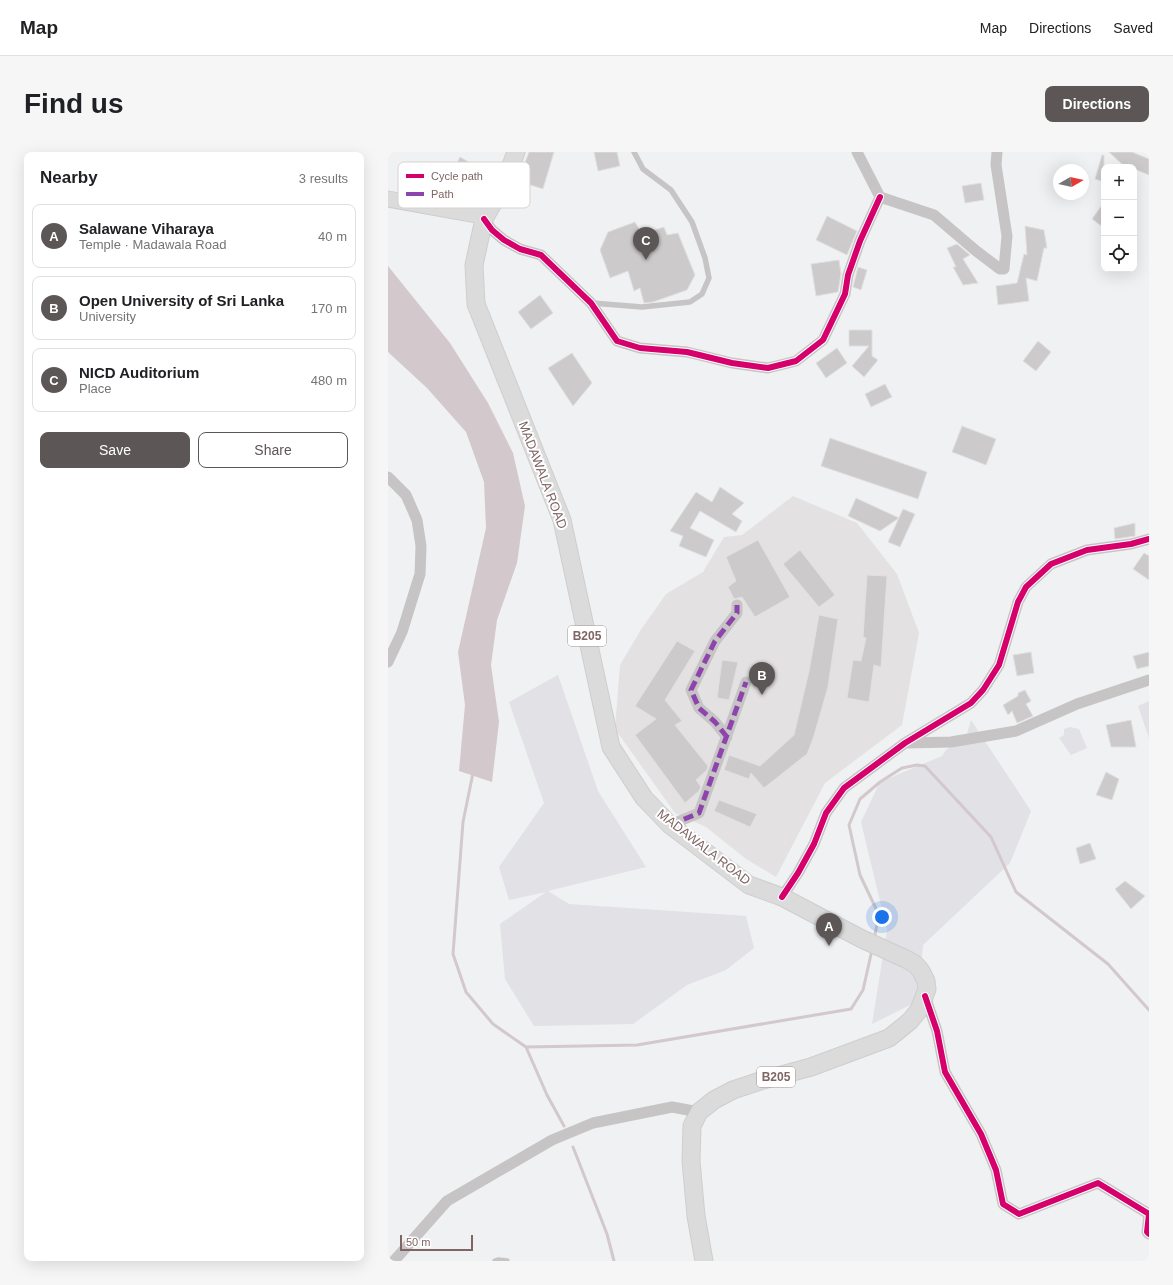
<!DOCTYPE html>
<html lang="en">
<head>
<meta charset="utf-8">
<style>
	body { margin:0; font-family:Helvetica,sans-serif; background:#f6f6f6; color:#202124 }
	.controls { position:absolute; right:12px; top:12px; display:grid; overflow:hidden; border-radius:8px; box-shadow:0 4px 16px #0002 }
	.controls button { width:36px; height:36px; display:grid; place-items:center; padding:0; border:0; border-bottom:1px solid #e0e0e0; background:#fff; color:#202124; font:20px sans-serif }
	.compass { position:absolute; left:665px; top:12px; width:36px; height:36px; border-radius:50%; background:#fff; box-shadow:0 4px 16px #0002; rotate:81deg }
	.scale { position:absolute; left:12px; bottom:10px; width:73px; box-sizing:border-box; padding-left:4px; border:2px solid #7f6564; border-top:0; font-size:11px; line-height:14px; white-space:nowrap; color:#7f6564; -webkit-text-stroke:3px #fff; paint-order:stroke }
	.you { position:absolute; left:494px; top:765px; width:14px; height:14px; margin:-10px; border:3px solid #fff; border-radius:50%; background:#1a73e8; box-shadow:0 0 0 6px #1a73e833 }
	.badge { display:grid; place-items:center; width:26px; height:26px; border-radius:50%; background:#5d5657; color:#fff; font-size:13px; font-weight:700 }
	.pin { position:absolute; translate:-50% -33px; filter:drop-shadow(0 1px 2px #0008) }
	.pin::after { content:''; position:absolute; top:21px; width:14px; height:12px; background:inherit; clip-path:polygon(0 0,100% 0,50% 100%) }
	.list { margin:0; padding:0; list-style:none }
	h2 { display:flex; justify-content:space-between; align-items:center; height:52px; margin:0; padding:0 16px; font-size:17px }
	h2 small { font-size:13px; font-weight:400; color:#757577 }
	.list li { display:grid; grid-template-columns:26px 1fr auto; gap:12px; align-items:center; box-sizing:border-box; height:64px; margin:0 8px 8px; padding:0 8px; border:1px solid #e0e0e0; border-radius:8px }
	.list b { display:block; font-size:15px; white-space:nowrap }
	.list p { margin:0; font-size:13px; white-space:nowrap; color:#757577 }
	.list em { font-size:13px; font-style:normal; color:#757577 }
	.actions { display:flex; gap:8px; padding:12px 16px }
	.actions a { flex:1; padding:9px 0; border:1px solid #5d5657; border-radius:8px; text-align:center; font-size:14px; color:#5d5657 }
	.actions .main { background:#5d5657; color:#fff }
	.icon { flex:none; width:22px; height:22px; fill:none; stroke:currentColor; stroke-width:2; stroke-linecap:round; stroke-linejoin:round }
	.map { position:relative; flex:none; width:761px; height:1109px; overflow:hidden; border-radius:8px }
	header { display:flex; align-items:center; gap:24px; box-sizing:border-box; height:56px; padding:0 20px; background:#fff; border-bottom:1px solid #e0e0e0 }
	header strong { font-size:19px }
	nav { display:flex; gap:22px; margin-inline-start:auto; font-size:14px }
	.intro { display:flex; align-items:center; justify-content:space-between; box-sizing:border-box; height:96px; padding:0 24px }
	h1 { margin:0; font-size:28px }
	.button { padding:10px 18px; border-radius:8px; background:#5d5657; color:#fff; font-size:14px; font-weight:700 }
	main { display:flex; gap:24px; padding:0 24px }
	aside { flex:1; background:#fff; border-radius:8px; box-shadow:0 4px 16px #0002 }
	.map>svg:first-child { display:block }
</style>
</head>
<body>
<header>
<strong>Map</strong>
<nav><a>Map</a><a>Directions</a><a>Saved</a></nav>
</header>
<div class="intro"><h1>Find us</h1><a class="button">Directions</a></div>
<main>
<aside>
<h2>Nearby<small>3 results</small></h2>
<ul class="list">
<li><span class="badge">A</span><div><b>Salawane Viharaya</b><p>Temple · Madawala Road</p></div><em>40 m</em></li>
<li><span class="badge">B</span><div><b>Open University of Sri Lanka</b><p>University</p></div><em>170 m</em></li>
<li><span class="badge">C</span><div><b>NICD Auditorium</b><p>Place</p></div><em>480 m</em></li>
</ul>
<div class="actions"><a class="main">Save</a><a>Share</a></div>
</aside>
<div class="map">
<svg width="761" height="1109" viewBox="0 0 761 1109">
	<rect width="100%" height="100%" fill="#f0f1f2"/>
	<path fill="#e3e1e2" d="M405,344L469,371L509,422L531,481L514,573L437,631L388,725L358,707L318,675L287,661L227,577L232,513L254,476L278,442L315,420L336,385L354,383Z"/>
	<path fill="#e1e1e6" d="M170,523L210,639L258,715L160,739L181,752L358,764L366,796L338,818L299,833L245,872L146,874L117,827L112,772L158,740L121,748L111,715L156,651L121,550Z
		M761,549V586L750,554Z
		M583,568L643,659L622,711L535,793L530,849L484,872L499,778L473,670L492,630L554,604L558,598L578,585Z
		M682,575L691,577L699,596L683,603L671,586L676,583V577Z"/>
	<path fill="#d3c8cb" d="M0,114L62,191L100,251L125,301L137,354L129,411L109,468L103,513L111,570L104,630L71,619L77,553L70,500L98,376L96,330L78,280L39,236L0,200Z"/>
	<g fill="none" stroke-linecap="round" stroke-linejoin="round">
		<path stroke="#d3c8cb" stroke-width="3" d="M85,621L75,670L65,802L78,840L105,872L138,895L249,893L463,857L475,838L484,798
			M486,787L491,763L472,723L461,673L472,647L492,630L514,616L529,613L537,614L603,685L628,740L720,812L761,858
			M138,895L159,943L176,974
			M185,995L219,1082L226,1109"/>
	</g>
	<path fill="#cccaca" stroke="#e0e0e2" d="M141,0H166L155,37L130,29Z
		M206,0H229L232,14L210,19Z
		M721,0H744L761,7V23L746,17V15H737Z
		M714,3H716V30L707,27Z
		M72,5L105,24L97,39L64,20Z
		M593,31L596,48L577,51L574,34Z
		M716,50V76L704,67Z
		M439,64L469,79L459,103L428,88Z
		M247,70L254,82L276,75L279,83L290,81L307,123L299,138L265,150L256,151L252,136L246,139L240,119L222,126L212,98L220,80Z
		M637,74L656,78L659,96H656L649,129L638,126L641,149L610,153L608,134L629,131L636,102L639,103Z
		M569,92L582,103L575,107L590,131L575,133L565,115H568L559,96Z
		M451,108L453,122L450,140L428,144L423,112Z
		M470,115L479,118L473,138L465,135Z
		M152,143L165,161L143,177L130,160Z
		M461,178H484V204L490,208L476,225L464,214L481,194H461Z
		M650,189L663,200L648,219L635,209Z
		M449,196L459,211L438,226L428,211Z
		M184,201L204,231L185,254L160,216Z
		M497,232L504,245L483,255L477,242Z
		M574,274L608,287L598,313L564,300Z
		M442,286L539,320L530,347L433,314Z
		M332,335L356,351L344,362L354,369L348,380L312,359L302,376L326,388L318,405L291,394L295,384L282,379L308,340L324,350Z
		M468,346L511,366L492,379L460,364Z
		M515,357L527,362L512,395L500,390Z
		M747,371V384L727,387L726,376Z
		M370,388L402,445L367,465L354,445L346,447L340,435L348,429L338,405Z
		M412,398L447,443L431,455L395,412Z
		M756,401L761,404V428L745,417Z
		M479,423L499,424L493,515L486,513L481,550L459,546L465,508L473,509L478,486L475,485Z
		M431,463L450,467L440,535L425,587L419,602L376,636L363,621L361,627L336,618L341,603L372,614L406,583L421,519Z
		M289,489L307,499L277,548L294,569L287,573L320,614L319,618L308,628L313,635L311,639L297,651L247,583L268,567L247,554Z
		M643,500L646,521L629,524L625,503Z
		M761,500V514L749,517L745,504Z
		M334,508L350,510L341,548L329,546Z
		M637,538L643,549L638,552L645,564L629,571L624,559L620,563L615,553L630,544V541Z
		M743,568L748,595H723L718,573Z
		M718,620L731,627L724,648L708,643Z
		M331,648L369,662L362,675L326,659Z
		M702,691L708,707L692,712L688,696Z
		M737,729L757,744L743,757L727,737Z"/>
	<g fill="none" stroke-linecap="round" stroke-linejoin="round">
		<g stroke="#cecdcd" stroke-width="17">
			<path id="secondary" d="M0,47L88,63L96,67"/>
		</g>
		<g stroke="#cecece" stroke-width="19">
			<path id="primary" d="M128,0L116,32L96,67L86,113L88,152L174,368L223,595L256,646L282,673L361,733L394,745L474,787L520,808L528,813L533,819L538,829L539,837L531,858L522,869L501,886L423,915L375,928L345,938L326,948L311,960L304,974L303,1009L308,1064L316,1109"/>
		</g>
		<path stroke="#c6c4c4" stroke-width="5.5" d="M204,151L254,155L302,150L314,142L321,126L317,106L304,70L283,38L255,17L246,0
			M107,1109L110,1108L119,1109"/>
		<path stroke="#c6c4c4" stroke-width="11" d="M469,0L492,45L546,63L587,98L612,117H616L619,84L608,13L609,0
			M96,67L104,78L116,88L132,97L153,103L203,151L229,189L252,196L299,200L344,211L380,216L408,209L435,188L457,142L460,123L472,89L492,45
			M0,325L18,343L29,368L33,394L32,422L14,480L0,510
			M339,585L327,570L311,556L303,538L327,489L349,461V453
			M518,591L563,590L628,579L689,552L761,528
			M282,673L311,661L358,530
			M394,745L410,721L426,692L438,661L456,636L517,591L583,551L595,538L611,513L630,450L638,435L663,412L699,398L743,392L761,387
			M537,844L549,879L557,920L593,982L608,1018L615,1052L631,1062L710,1031L761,1062L759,1080L761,1082
			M6,1109L59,1049L164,988L205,971L284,955L311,960"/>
		<use href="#secondary" stroke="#dcdbdb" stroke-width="15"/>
		<use href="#primary" stroke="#dcdbdb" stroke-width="17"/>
		<path stroke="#8e44ad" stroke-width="5" stroke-dasharray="10 5" stroke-linecap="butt" d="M339,585L327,570L311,556L303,538L327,489L349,461V453
			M282,673L311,661L358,530"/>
		<g stroke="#fff" stroke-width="8">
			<path id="cycleway" d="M96,67L104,78L116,88L132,97L153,103L203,151L229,189L252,196L299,200L344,211L380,216L408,209L435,188L457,142L460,123L472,89L492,45
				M394,745L410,721L426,692L438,661L456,636L517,591L583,551L595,538L611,513L630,450L638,435L663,412L699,398L743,392L761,387
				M537,844L549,879L557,920L593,982L608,1018L615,1052L631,1062L710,1031L761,1062L759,1080L761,1082"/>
		</g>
		<use href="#cycleway" stroke="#d6006c" stroke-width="6"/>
	</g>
	<g text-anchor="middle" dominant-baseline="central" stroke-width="4" stroke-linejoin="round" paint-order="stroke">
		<g fill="#fff" stroke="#a59392" stroke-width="1">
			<rect x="180" y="474" width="38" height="20" rx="3"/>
			<rect x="369" y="915" width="38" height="20" rx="3"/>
		</g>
		<g font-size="12" font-weight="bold" fill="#7f6564">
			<text x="199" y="484">B205</text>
			<text x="388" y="925">B205</text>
		</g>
		<g font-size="13" fill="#7f6564" stroke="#fff">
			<text transform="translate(155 323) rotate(69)">MADAWALA ROAD</text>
			<text transform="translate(316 695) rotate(38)">MADAWALA ROAD</text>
		</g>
	</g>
	<rect x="10" y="10" width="132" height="46" rx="6" fill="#fff" stroke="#d9d1d0" stroke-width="1"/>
	<rect x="18" y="22" width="18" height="4" fill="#d6006c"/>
	<rect x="18" y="40" width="18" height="4" fill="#8e44ad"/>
	<g font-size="11" fill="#7f6564">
		<text x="43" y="28">Cycle path</text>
		<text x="43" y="46">Path</text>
	</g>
</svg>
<div class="controls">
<button>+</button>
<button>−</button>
<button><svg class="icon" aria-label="locate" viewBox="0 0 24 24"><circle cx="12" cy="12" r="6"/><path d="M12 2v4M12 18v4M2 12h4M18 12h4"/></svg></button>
</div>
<svg class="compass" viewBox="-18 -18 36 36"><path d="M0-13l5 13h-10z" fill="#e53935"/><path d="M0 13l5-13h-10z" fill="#757577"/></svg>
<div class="scale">50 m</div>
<div class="you"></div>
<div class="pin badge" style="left:441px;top:794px">A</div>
<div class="pin badge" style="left:374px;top:543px">B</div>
<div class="pin badge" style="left:258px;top:108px">C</div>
</div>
</main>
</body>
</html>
